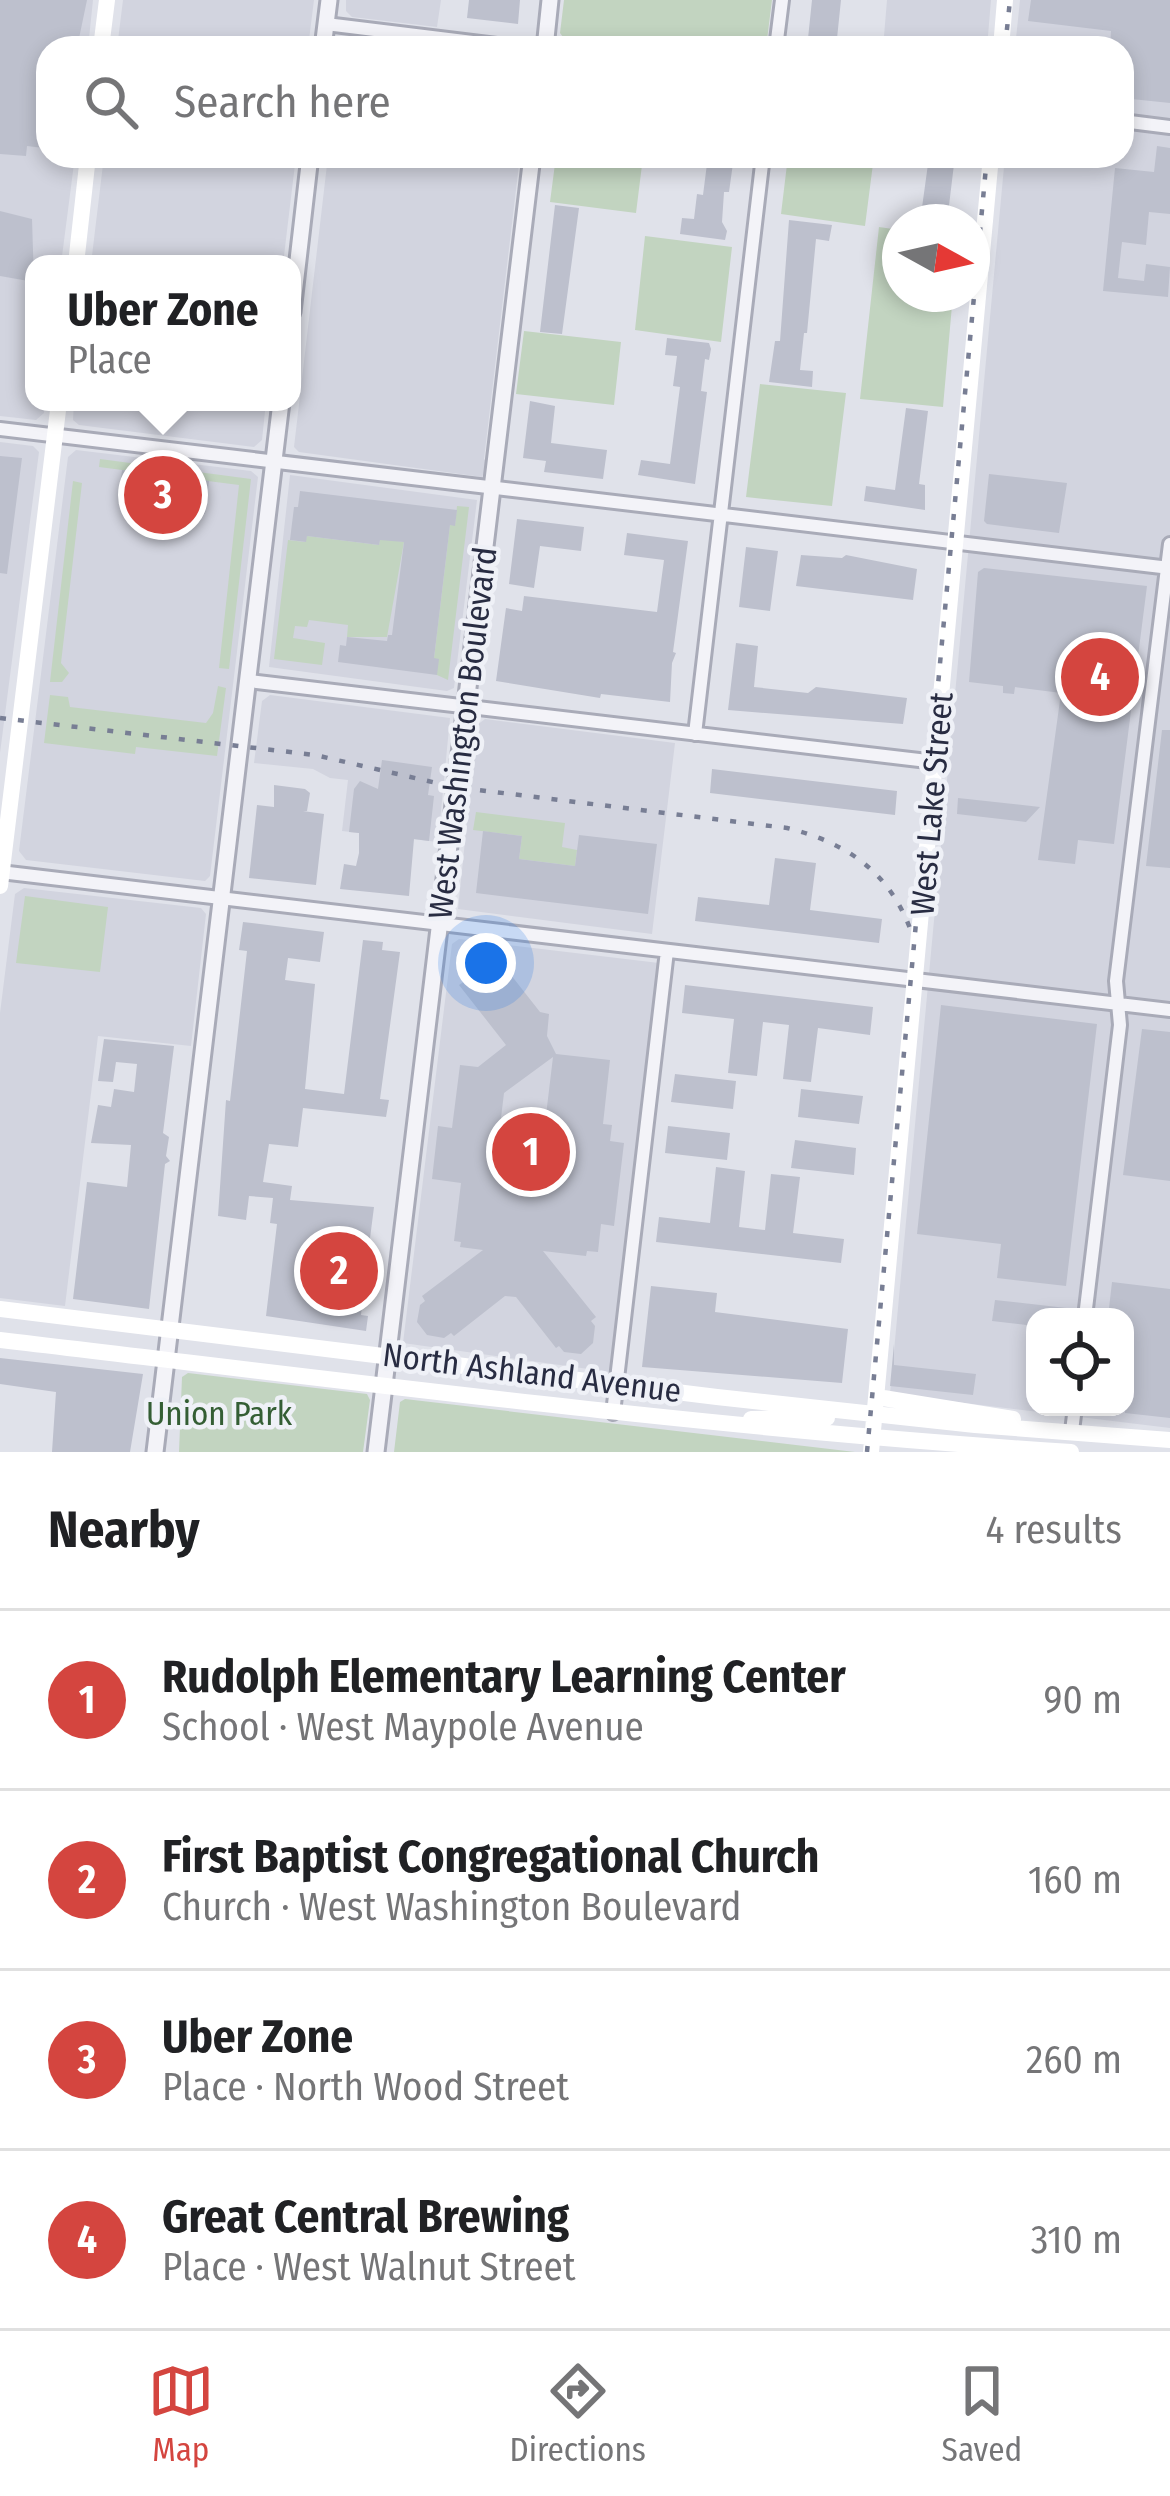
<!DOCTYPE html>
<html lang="en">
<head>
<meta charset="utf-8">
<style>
	body { margin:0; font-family:"Fira Sans Condensed",sans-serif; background:#f6f6f6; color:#202124 }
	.controls { position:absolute; right:36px; bottom:36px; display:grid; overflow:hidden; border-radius:24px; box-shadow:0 6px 18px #0003 }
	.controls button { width:108px; height:108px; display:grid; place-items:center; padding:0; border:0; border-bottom:3px solid #e0e0e0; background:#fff; color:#202124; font:60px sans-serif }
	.compass { position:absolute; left:882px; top:204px; width:108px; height:108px; border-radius:50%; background:#fff; box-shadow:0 6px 18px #0003; rotate:98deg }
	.you { position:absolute; left:486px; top:963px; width:42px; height:42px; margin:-30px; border:9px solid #fff; border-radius:50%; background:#1a73e8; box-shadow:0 0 0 18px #1a73e833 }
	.badge { display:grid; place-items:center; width:78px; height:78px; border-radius:50%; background:#d4453f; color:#fff; font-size:39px; font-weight:700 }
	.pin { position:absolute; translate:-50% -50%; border:6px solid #fff; box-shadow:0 3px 12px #0006 }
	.popup { position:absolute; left:25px; top:255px; width:276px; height:156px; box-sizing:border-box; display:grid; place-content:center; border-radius:24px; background:#fff; filter:drop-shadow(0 3px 9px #0005); font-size:39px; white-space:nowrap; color:#757577 }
	.popup b { font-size:45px; color:#202124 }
	.popup::after { content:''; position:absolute; left:50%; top:100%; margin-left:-24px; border:24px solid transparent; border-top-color:#fff }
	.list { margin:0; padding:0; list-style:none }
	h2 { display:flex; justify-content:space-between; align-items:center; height:156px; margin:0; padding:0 48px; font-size:51px }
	h2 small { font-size:39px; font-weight:400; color:#757577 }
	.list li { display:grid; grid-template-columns:78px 1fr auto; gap:36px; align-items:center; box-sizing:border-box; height:180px; padding:0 48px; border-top:3px solid #e0e0e0 }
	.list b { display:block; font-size:45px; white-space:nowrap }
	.list p { margin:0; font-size:39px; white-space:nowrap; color:#757577 }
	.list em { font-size:39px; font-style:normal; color:#757577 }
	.icon { flex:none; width:66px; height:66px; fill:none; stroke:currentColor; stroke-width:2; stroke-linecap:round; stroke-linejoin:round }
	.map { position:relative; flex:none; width:1170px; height:1452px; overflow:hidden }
	.search { position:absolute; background:#fff; box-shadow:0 6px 18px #0003; left:36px; right:36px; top:36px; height:132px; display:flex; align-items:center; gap:30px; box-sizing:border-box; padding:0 42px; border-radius:36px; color:#757577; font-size:45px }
	.sheet { height:876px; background:#fff }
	nav { display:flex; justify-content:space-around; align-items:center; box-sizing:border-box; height:168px; border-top:3px solid #e0e0e0; background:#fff; font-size:33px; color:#757577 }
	nav a { display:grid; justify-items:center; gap:6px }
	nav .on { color:#d4453f }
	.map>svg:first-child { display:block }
</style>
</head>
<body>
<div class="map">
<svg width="1170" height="1452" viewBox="0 0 1170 1452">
	<rect width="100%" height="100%" fill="#e0e2ea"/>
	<path fill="#d2d4df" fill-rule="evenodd" d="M0,0H93L88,48H48V156H75L61,264H34V402H45L44,413L36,420L0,416Z
		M123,0H314L308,48H117Z
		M346,0H441L437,27L352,17L346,11Z
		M887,0H991L987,48H883Z
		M1020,0H1170V1428L890,1394L1005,156H1122V48H1015ZM1035,1317H1125V1407H1035Z
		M104,156H296L283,264H91Z
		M328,156H520L484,459L488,464L482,477L299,452L294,447Z
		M74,402H266L262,440L254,447L79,425L73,420Z
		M0,442L33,446L39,452L0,753Z
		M76,450L251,471L258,477L210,876L205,881L26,860L19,851L68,457Z
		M290,475L477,500L454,688L447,691L269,667Z
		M270,695L450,718L438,842L342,831L348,780L330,778L313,769L254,763L262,701Z
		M485,719L675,743L652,934L458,909L477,725Z
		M24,888L201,908L206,914L191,1046L98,1036L65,1306L0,1298V1013L15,894Z
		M459,939L659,963L610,1372L403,1343L452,944Z"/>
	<path fill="#c2d4c0" d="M564,0H772L766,48H623L566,41L560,33Z
		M556,156L643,157L636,213L550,202Z
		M788,156H874L865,226L781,214Z
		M879,227L900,230V294H953L943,407L860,399Z
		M645,236L732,247L721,342L635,330Z
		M524,331L621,342L614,405L516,394Z
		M760,384L846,393L832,506L746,497Z
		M100,459L251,479L229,669L219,668L239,485L99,467Z
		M73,481L82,483L61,663L69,673L62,682H50Z
		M457,506L469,507L448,680L437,675L434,658L450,525H455Z
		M307,536L379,545L380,538L404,542L387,637H347L348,625L309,620L307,627L295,626L293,638L325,643L322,665L274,659L288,540L305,542Z
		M218,686L226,688L217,756L136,747L135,754L44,743L50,695L68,697L70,707L206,723L213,713Z
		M476,812L565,823L562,847L577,850L575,866L519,859L522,836L473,830Z
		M25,896L108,907L100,972L16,963Z
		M188,1373L367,1394L370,1400L363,1452H179L182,1377Z
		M405,1399L855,1452H394L400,1402Z"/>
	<path fill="#bdc0cd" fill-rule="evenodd" d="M0,0H87L77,48H48V131L43,148L27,146L26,156L0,154Z
		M469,0H520L518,24L467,18Z
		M812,0H841L836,48H807Z
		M1031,0H1170V103L1122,98V48H1110L1111,31L1028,21Z
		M1157,146L1170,148V214L1149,212L1146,245L1122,242L1118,278L1144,281L1146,264L1170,267L1168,297L1103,291L1115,168L1154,172Z
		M708,156H734L729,192H724L722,222L727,231L725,240L680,234L682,218L694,219L697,194L703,195Z
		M942,156H955L947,222H920L928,164L940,166Z
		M555,205L579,208L562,334L540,332Z
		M0,211L32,219L34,282L0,276Z
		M789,220L832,225L829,241L816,239L807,333H804L800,370L813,371L812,387L769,382L775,341H780Z
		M667,338L709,343L711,349L709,360L705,359L701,391L707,392L695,484L638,475L641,460L670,464L680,387L673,386L677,356L665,355Z
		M530,401L555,406L551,443L607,450L603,479L544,472L546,461L523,458Z
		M906,408L928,411L919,484L925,485V510L864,501L866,486L895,490Z
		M0,456L22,458L7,574L0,573Z
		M122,470L209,481L205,514L118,503Z
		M989,474L1067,483L1059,533L987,524L984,521Z
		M300,491L457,510L455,526L450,525L434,658L439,659L437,675L338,662L340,645L346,646L347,637L387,641L388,635H392L404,542L380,540L379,545L307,536L306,542L290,540L294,507H298Z
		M517,519L584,527L581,551L540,546L534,588L509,584Z
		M627,533L688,541L673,652L676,653L672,663L670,702L601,694L600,698L496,681L506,608L522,611L524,596L657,612L664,560L624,555Z
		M746,547L778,551L770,611L739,607Z
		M801,555L842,558L846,555L917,569L913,600L796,586Z
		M984,568L1147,586L1114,844L1078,840L1075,864L1038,860L1061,693L1015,687L1014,694L1003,693V686L969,682L978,572Z
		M736,643L758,646L754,687L808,693L816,687L907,698L903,724L728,710Z
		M1162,730H1170V868L1146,866Z
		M382,760L432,767L428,795L434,796L429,841L414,839L409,896L340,889L344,864L356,866L359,853V833L349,832L354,789L360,781L378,789Z
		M712,769L897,791L895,815L710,793Z
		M274,785L305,789L310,793L307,811H303L324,814L316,885L249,878L257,805L274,807Z
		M958,798L1040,807L1026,822L957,814Z
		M483,831L522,836L519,859L575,866L579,835L657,844L648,914L476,893Z
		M775,858L816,863L810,910L882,919L879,943L695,921L698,897L769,905Z
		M243,922L324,932L320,962L288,958L285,980L315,984L305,1089L344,1094L363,940L383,942L382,950L400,952L380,1099L389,1100L386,1117L303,1108L298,1147L269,1144L263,1182L292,1186L290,1200L374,1207L368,1254L375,1256L371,1287H364L361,1315L368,1316L366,1331L266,1316L277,1224L270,1223L273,1198L249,1196L246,1220L218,1216L226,1100L230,1101L247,951L239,950Z
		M472,952L485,953L490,961L496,956L540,1012L549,1014L547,1036L556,1054L610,1060L603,1124L612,1125L610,1141L624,1143L614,1226L601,1224L598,1252L587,1251L586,1256L543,1251L596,1317L591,1321L595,1326L593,1343L581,1354L564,1352L559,1346L556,1348L516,1297L505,1296L454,1336L451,1333L444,1338L427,1335L417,1322L420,1305L425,1301L422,1296L483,1250L460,1247L461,1242L454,1241L461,1183L432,1179L438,1126L452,1128L460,1065L478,1067L506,1045L459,985L465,981L459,974L460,961ZM553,1057L543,1140L499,1135L504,1093Z
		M685,985L873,1007L870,1035L818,1028L811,1082L783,1079L789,1025L763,1022L757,1076L728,1073L734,1019L682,1013Z
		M941,1005L1097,1024L1066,1286L997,1278L1001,1244L917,1234Z
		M1142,1029L1170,1032V1181L1123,1175Z
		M104,1039L174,1046L163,1133L169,1137L166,1156L170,1161L165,1164L149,1309L73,1299L87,1182L127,1187L131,1145L91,1143L98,1105L111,1107L114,1089L134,1092L137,1064L116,1062L113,1082L98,1081Z
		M675,1074L736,1081L733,1109L671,1102Z
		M801,1089L863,1096L859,1124L798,1117Z
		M668,1126L730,1133L727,1160L665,1153Z
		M795,1140L856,1148L854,1175L791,1168Z
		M716,1167L745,1171L739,1227L765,1230L771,1174L800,1177L793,1233L844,1239L841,1263L656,1242L659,1217L710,1223Z
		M1112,1282L1170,1289V1418L1125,1413V1317H1108Z
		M651,1286L717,1293L715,1312L848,1329L842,1383L642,1367Z
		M995,1300L1075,1309V1317H1035V1326L992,1321Z
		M894,1344V1365L976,1374L973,1395L890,1386Z
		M0,1358L143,1374L130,1452H52L56,1392L0,1384Z"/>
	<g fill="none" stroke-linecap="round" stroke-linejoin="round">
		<g stroke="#a9abb8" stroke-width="18">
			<path id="minor" d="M326,24L521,48
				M776,48L782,0
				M1122,121L1170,127
				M0,429L1170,568
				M249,681L936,762
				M695,734L763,156
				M0,872L1170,1010
				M1085,1317L1120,1025L1116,981L1170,544
				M613,1413L667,951
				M1072,1431L1075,1407"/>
		</g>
		<g stroke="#a9abb8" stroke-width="21">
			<path id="tertiary" d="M323,48L329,0
				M545,48L550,0
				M292,312L310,156
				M155,1452L281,402
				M376,1452L532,156"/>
		</g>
		<use href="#minor" stroke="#f3f3f8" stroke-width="12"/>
		<use href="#tertiary" stroke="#f3f3f8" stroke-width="15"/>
		<path stroke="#fff" stroke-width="16" d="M101,48L107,0
			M1001,48L1005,0
			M76,264L88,156
			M0,886L59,402
			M0,1309L717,1397L975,1425L1170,1440
			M0,1340C357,1382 712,1429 1071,1452
			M877,1397L1013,1419
			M751,1419L827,1418
			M871,1452L991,156"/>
		<path stroke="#787e94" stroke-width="4.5" stroke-dasharray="6 12" stroke-linecap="butt" d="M1005,48L1010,0
			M0,718L315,755L454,787L787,828C848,843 891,873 912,934
			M867,1452L987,156"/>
	</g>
	<g text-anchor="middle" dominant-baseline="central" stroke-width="9" stroke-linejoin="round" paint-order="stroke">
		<g font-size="33" fill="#282c42" stroke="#eff1f7">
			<text transform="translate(463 733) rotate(-83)">West Washington Boulevard</text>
			<text transform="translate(932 804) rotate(-85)">West Lake Street</text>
			<text transform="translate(532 1373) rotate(7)">North Ashland Avenue</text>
		</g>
		<g font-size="33" fill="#345e34" stroke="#eff1f7">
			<text x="219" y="1414">Union Park</text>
		</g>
	</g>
</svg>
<div class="controls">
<button><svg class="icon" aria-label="locate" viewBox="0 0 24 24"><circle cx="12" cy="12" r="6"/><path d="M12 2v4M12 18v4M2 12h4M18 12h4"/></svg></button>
</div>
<svg class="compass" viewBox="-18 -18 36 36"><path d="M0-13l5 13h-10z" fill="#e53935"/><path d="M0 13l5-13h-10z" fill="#757577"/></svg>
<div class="you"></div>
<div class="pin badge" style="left:531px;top:1152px">1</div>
<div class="pin badge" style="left:339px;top:1271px">2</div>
<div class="pin badge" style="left:163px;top:495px">3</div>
<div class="popup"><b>Uber Zone</b>Place</div>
<div class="pin badge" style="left:1100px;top:677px">4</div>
<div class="search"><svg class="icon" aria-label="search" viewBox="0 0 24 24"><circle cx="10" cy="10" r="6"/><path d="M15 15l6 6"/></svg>Search here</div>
</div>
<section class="sheet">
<h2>Nearby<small>4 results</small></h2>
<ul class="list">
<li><span class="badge">1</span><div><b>Rudolph Elementary Learning Center</b><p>School · West Maypole Avenue</p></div><em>90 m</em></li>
<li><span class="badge">2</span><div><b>First Baptist Congregational Church</b><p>Church · West Washington Boulevard</p></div><em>160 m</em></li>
<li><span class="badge">3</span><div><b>Uber Zone</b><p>Place · North Wood Street</p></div><em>260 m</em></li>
<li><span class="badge">4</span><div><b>Great Central Brewing</b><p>Place · West Walnut Street</p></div><em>310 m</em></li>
</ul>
</section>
<nav>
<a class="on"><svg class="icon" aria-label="map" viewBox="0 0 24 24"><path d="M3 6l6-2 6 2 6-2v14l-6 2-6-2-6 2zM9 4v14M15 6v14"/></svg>Map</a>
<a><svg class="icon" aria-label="directions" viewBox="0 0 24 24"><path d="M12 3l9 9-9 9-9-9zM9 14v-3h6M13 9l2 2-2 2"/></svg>Directions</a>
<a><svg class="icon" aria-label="saved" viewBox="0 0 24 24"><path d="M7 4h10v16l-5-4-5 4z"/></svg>Saved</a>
</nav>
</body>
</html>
